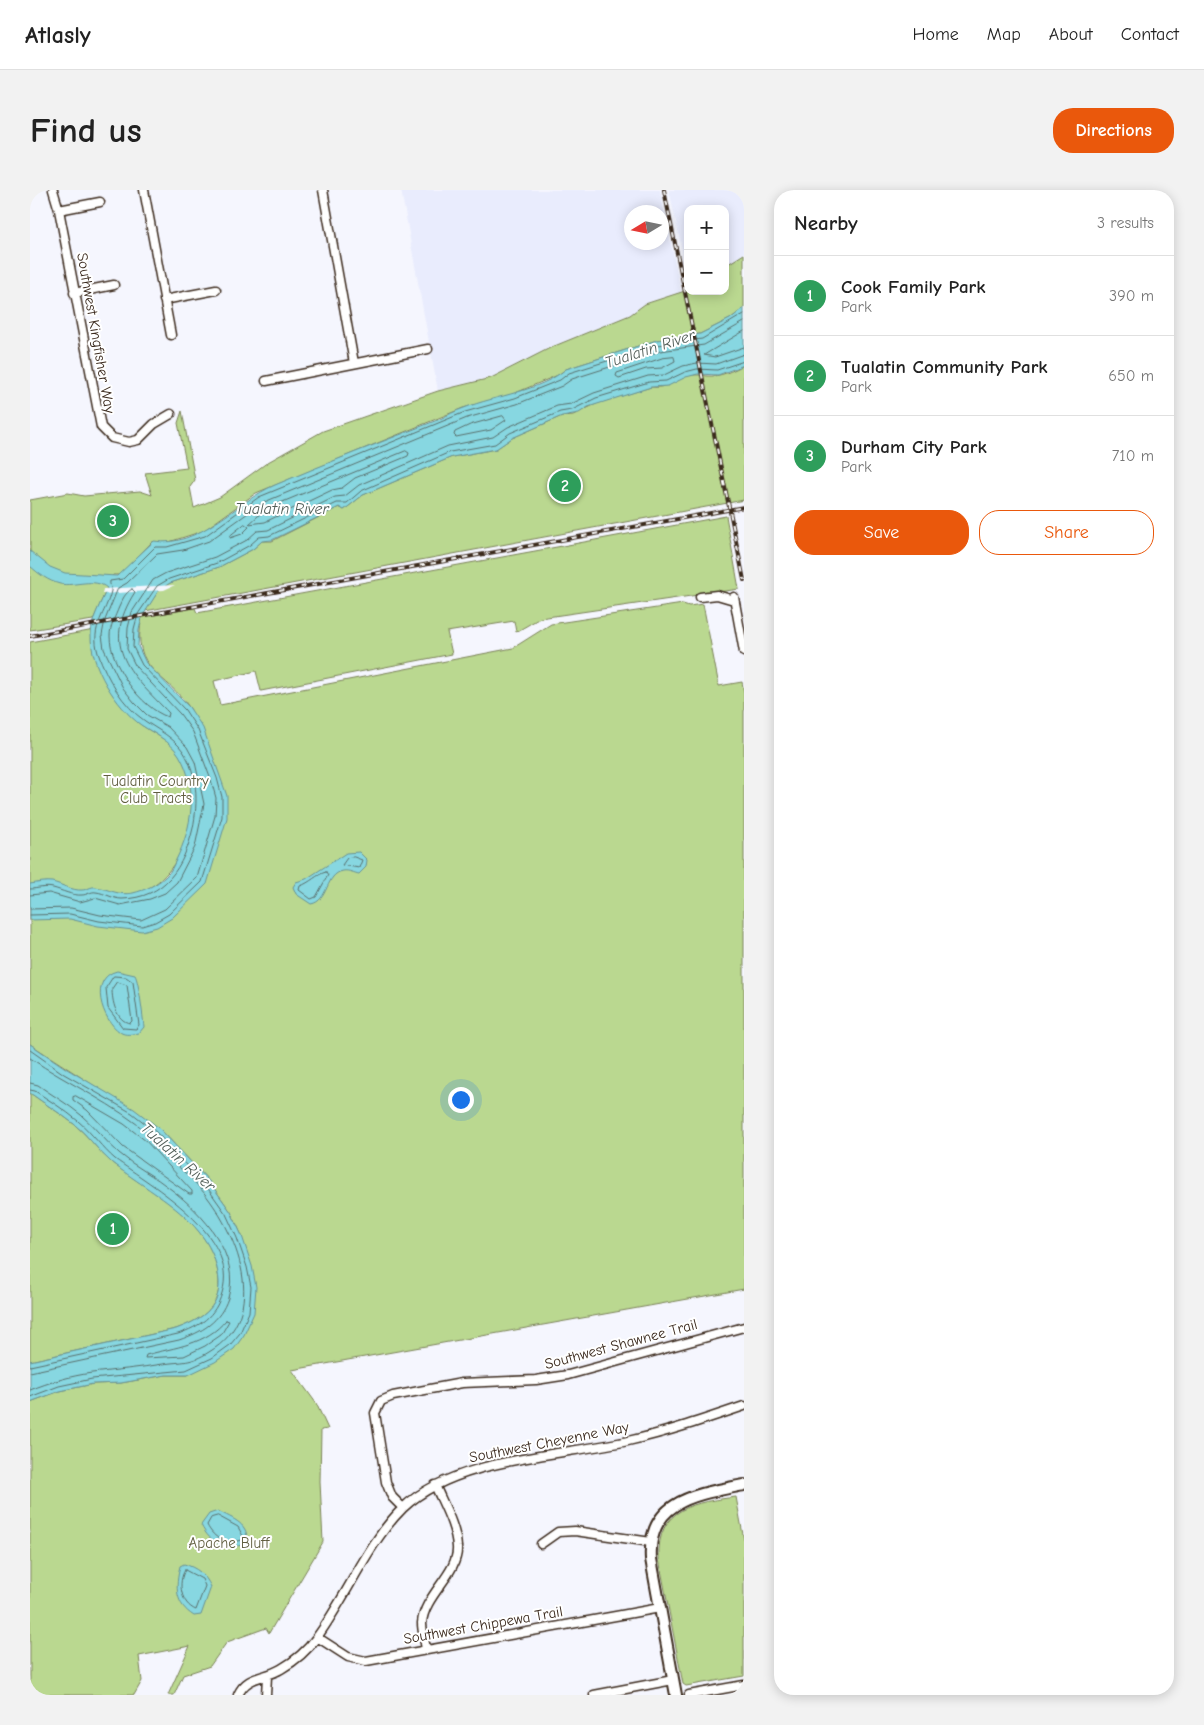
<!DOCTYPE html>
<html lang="en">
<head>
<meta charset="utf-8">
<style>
	body { margin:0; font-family:"Comic Neue",sans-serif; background:#f2f2f2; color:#222 }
	.controls { position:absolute; right:15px; top:15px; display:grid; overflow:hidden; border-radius:10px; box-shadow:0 2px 12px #0003 }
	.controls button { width:45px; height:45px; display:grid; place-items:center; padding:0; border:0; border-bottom:1px solid #e0e0e0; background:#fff; color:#222; font:25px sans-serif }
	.compass { position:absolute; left:594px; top:15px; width:45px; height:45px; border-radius:50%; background:#fff; box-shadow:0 2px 12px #0003; rotate:260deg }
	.you { position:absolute; left:430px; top:909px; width:18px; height:18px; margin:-12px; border:4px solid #fff; border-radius:50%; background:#1a73e8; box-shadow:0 0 0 8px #1a73e833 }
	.badge { display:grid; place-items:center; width:32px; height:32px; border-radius:50%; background:#ea580c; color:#fff; font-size:16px; font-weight:700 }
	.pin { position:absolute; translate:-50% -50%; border:2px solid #fff; box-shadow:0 1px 5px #0006 }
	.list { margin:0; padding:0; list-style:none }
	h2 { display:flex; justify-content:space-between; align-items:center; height:65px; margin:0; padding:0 20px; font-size:21px }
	h2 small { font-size:16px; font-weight:400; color:#767676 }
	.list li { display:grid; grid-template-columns:32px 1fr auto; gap:15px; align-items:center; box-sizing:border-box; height:80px; padding:0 20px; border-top:1px solid #e0e0e0 }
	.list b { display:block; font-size:19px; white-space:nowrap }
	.list p { margin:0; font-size:16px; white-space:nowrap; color:#767676 }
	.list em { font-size:16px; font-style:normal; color:#767676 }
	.actions { display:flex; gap:10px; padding:15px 20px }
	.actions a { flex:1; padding:11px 0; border:1px solid #ea580c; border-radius:20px; text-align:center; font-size:18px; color:#ea580c }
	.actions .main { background:#ea580c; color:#fff }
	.map { position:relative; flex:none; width:714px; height:1505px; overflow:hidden; border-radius:20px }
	header { display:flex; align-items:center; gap:30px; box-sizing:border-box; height:70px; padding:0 25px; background:#fff; border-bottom:1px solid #e0e0e0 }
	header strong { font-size:24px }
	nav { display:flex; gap:28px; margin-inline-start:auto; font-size:18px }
	.intro { display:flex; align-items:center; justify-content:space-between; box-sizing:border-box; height:120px; padding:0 30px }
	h1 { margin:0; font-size:35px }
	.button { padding:12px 22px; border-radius:20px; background:#ea580c; color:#fff; font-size:18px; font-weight:700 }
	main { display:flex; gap:30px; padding:0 30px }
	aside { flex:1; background:#fff; border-radius:20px; box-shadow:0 2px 12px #0003 }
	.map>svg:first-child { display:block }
</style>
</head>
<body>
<header>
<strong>Atlasly</strong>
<nav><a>Home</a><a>Map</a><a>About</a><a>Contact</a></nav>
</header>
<div class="intro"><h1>Find us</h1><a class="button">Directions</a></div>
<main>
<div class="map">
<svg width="714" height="1505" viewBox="0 0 714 1505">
	<rect width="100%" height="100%" fill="#f5f6fe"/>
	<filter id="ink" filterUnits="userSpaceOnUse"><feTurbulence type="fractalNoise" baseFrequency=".02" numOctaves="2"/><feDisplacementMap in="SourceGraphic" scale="10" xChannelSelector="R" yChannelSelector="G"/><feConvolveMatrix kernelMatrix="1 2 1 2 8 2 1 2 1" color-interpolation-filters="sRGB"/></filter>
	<g filter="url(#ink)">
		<path fill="#e9ecfd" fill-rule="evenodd" d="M371,0H630L651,102L615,114L600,125L522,157L461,188L408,201ZM602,22H632V52H602Z
			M639,0H714V64L695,76V19H658V86Z"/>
		<path fill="#bad890" stroke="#7a8157" d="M714,64V118L700,129L670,144L627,150L536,179L528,185L483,204L433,218L226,303L173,341L136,353L122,352L90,385H83L63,430L0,440V310L38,303L54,306L110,301L122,305L115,283L157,278L148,233L152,221L165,290L160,297L164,318L190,307L238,272L293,241L408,201L461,188L522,157L600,125L615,114L658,100L695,101V76Z
			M714,175V310L115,421L129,400L140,393L189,377L223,359L232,351H242L309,317L314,320L333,305L422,267L466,259L482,248L532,226L543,225L568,213L621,197C636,199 644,191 657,186C665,184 670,185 677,186C690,187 702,181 714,175Z
			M696,326L709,399L510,428L486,442L484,431L417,442L422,464L231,501L226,481L184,491L190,515L483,458L521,434L653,414L659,416L673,414L689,496L712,492L714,503V1099L262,1180L286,1213L298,1239L291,1240L290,1292L293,1352L239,1443L236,1438L197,1452L180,1476L153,1485L144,1505H138L160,1456L109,1466L112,1491L104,1505H0V1212L30,1201L63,1194L91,1193L136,1185H158L212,1046L201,1022L178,990L129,938L0,854V452L64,440C69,457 76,492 84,506C91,516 101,527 110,534C124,544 139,550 149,564C175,604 160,677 117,699L133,696L156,655L164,614L161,520C137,482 100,482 112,427L165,418L167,423Z
			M0,903C15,914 30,923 44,934C58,945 68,961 81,972C123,1005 185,1031 189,1092C190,1119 168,1131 146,1139L0,1171Z
			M706,1307L714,1350V1486L656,1496L653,1494L629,1369C626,1317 666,1312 706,1307Z"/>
		<path fill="#87d7e1" stroke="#699293" d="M714,118V175L688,185L668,184L656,187L638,196L621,197L558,217L549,223L532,226L482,248L466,259L422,267L333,305L314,320L309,317L242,350L232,351L223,359L189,377L140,393L129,400L112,427L109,440L108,456L116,473L159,517L173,538L197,606V628L177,694L142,728L127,737L112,741L68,736L40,729L0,730V694C7,693 16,691 22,692C31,694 43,701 52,700C57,700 61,696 66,697C79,699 89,706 103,703C115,700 127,695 136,686C141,682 143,676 146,670C162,638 169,598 149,565C140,551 125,544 111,535C86,517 60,476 61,445C61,428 71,414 77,398C64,387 45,397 30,394C18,391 9,384 0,376V361L20,377L35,383L87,386L124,351C168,359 207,311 245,295C299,272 354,251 410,229C418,225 425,221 434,218C467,205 508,202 536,179L627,150L670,144L700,129Z
			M329,662L337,670L336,677L329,684C324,683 319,680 313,681C295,684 299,711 281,714L266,704L263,697L266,692L276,689L316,663Z
			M87,781L105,785C109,792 113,827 114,837L109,843C103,844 95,846 90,842C72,830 58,788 87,781Z
			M0,854L37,879L104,919L129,938L178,990L201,1022L212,1046L222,1076L226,1097L224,1123L214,1145L204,1159L185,1172L158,1185H136L91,1193L63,1194L30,1201L0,1212V1171L146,1139C168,1131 190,1119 189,1092C185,1031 123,1006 81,972C68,961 58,945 44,934C30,923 15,914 0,903Z
			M188,1321C203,1329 221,1334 216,1354C196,1360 181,1355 171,1335L179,1324Z
			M154,1374C167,1378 175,1384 181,1397L171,1425L164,1426C145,1414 145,1398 150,1376Z"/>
		<path fill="#f5f6fe" d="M145,395L134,400L72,404L73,399Z"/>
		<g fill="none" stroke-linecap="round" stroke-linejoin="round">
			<path stroke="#596f6c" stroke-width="1" d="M714,141L674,165L685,167L714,157
				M644,167L645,171L632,178L616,179L589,188L586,186L587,183L632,168Z
				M473,226L476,230L461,240L426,247L424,245L425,242L440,235Z
				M376,261L379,263L378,266L325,288L312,298L302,300L235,332L219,334L236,319Z
				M215,334L219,337L212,344L200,348L201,345Z
				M102,399L105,402C69,458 102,485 139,523L138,527C111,518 80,475 80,446C80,436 85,427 89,417C93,409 94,404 102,399Z
				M324,667L332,670L329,678L312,675L317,668Z
				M296,682L298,685L286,707L281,709L269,700L270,696C280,693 287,684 296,682Z
				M0,699C7,699 15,696 23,698C31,700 43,706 52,705C57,705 61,701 66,702C75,703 83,709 92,709C135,708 154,677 163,638C168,613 168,584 153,561C143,547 128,540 115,531C93,516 76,487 68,463C60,436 76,424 81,401C82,397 79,395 80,391L93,389L125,357H137L175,346L229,307L435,222L485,208L530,190L539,183L628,155L672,149L714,124
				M0,705L19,703L50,712L65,708L90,715L120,709L135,703L147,692L165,657L174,614L165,572L157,557L138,537L117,525L104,512L93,498L74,459L72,445L75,430L88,398L97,393L127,364L153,360L179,351L232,313L437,228L487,214L532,196L542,189L630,161L674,155L714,132
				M0,719L41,718L70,725L111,730L135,719L167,688L185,626L186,608L181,590L163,542L150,524L106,477L97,459L98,438L102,422L123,390L136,383L185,367L217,350L227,341L238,340L305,307L315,306L329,295L418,256L463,247L478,237L527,216L541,214L564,203L618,186L634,185L653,176L667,173L686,174L714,164
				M0,725L40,724L69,731L112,736L125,732L139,724L172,692L192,627V607L187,588L168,540L155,520L112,475L103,457L104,439L108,424L127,396L139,389L187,373L220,355L229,347L239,346L307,313H317L331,301L420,262L465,254L480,243L530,222L542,220L566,208L619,192L636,191L655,182L667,179L687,180L714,171
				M84,786L96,787L103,792L109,835L106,839L93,838L78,818L76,798Z
				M87,792L97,795L102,831L100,833C86,831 82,811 82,799Z
				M0,860L34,884L102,923L126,942L174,993L196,1024L207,1048L217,1077L221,1097L219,1122L210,1143L200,1155L182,1168L156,1180L62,1189L29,1196L0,1207
				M0,868C38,894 87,915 120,945C129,953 135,963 143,971C151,980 162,988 170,998C207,1041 242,1125 179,1162C160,1174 153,1171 133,1174C109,1178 86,1180 62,1183C40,1186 20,1192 0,1200
				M0,893L8,895C22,905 38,914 51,925C65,937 76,952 89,963C105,977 125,986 142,1000C173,1024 211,1065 198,1108C190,1132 172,1142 149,1150L0,1182
				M0,900L5,901C19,910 35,920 48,931C61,942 73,959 85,969C122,996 210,1045 192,1103C185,1127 170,1136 148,1144L0,1176
				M46,906L94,934L116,951L162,1001V1004H159L93,957L57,920L43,910V907Z
				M196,1130L199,1131L191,1145L175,1156L154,1166L115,1168L116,1165C145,1157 176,1155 196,1130Z
				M188,1326L208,1337L213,1346L212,1350C196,1355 184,1349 177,1335L181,1328Z
				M155,1380L172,1389L175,1396L166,1420C151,1414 147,1393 155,1380Z"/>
			<g stroke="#3b2a1e" stroke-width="11">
				<path id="minor" d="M23,0L29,20L71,237L82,248L99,252L108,250L124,234L141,224
					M114,0L141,145
					M293,0L324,173
					M29,20L70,12
					M44,103L84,95
					M134,110L186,100
					M236,191L398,159
					M670,407L687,405L704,410
					M704,407L714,462
					M373,1318L362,1307L356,1292L345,1223L351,1211L363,1206L432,1193L506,1190L538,1185L714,1137
					M511,1354L528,1342L545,1341L621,1352
					M287,1447L318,1467L336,1471L630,1418
					M396,1460C395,1451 392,1441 392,1433C394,1405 429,1383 427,1357C426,1336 413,1314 405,1295
					M208,1505C217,1485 234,1489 251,1479C265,1471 277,1461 287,1447C316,1408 338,1352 373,1318C425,1268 529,1266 598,1251C638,1242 676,1229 714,1216
					M236,1505L237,1486
					M564,1505L643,1490
					M659,1505L714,1495"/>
			</g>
			<g stroke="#3b2a1e" stroke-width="14">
				<path id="major" d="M646,1505L621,1369C617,1309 669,1304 714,1295"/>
			</g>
			<use href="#minor" stroke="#fff" stroke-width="8"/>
			<use href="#major" stroke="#fff" stroke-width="10"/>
			<g stroke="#3b2a1e" stroke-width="4">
				<path id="rail" d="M634,0L714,390
					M0,446L714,317"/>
			</g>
			<use href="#rail" stroke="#fff" stroke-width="2" stroke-dasharray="5.5" stroke-linecap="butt"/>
		</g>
	</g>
	<g text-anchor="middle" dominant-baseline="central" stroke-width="4" stroke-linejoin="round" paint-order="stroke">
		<g font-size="15" fill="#3b2a1e" stroke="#fff">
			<text transform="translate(66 143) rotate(80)">Southwest Kingfisher Way</text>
			<text transform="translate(591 1154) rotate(-15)">Southwest Shawnee Trail</text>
			<text transform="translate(519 1252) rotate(-11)">Southwest Cheyenne Way</text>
			<text transform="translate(453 1435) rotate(-10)">Southwest Chippewa Trail</text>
		</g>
		<g font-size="15" fill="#615e40" stroke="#fff">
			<text x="126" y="591">Tualatin Country<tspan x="126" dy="17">Club Tracts</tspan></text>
			<text x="199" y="1353">Apache Bluff</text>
		</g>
		<g font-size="16" font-style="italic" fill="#525e58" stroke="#fff">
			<text transform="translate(620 159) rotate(-18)">Tualatin River</text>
			<text x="252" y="319">Tualatin River</text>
			<text transform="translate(148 967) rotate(42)">Tualatin River</text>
		</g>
	</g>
</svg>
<div class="controls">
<button>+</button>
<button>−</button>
</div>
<svg class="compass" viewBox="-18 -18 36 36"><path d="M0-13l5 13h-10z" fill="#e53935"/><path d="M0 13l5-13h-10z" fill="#767676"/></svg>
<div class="you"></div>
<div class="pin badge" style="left:83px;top:1039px;background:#2e9e5b">1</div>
<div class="pin badge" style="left:535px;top:296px;background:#2e9e5b">2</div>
<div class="pin badge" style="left:83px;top:331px;background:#2e9e5b">3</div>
</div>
<aside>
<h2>Nearby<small>3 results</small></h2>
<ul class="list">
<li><span class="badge" style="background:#2e9e5b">1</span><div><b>Cook Family Park</b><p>Park</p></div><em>390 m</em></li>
<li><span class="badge" style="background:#2e9e5b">2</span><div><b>Tualatin Community Park</b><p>Park</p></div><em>650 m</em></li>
<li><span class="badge" style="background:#2e9e5b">3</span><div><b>Durham City Park</b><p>Park</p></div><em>710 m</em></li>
</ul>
<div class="actions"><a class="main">Save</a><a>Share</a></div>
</aside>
</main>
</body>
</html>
